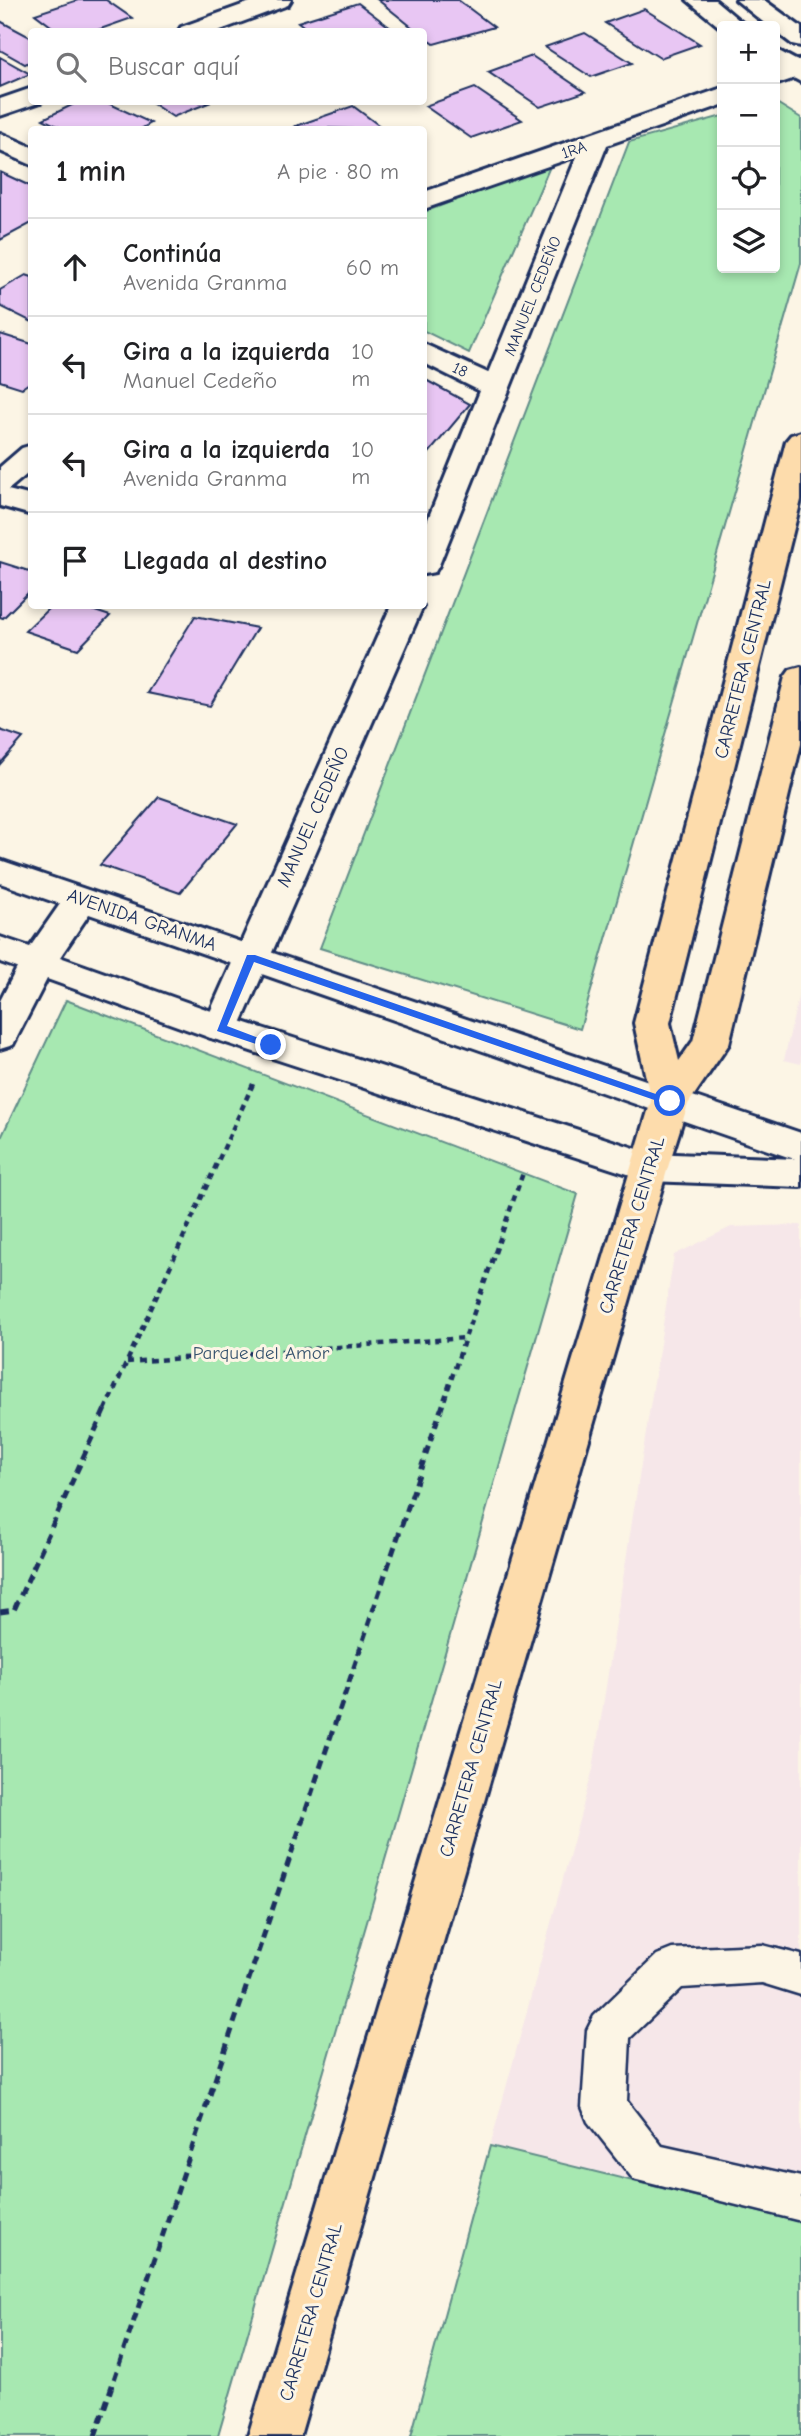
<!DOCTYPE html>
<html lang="es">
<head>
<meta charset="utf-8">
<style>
	body { margin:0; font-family:"Comic Neue",sans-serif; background:#f2f2f2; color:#202124 }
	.controls { position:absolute; right:21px; top:21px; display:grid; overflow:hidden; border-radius:7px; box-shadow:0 4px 10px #0003 }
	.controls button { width:63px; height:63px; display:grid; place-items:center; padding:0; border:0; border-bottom:2px solid #e0e0e0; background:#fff; color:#202124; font:35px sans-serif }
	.stop { position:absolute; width:21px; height:21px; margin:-16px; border:5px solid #2563eb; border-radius:50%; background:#fff }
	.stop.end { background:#2563eb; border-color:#fff; box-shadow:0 2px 7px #0008 }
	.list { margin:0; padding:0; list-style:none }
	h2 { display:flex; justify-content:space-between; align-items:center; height:91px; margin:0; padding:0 28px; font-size:30px }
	h2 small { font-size:23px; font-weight:400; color:#757577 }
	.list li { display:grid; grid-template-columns:46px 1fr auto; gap:21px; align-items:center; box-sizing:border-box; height:98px; padding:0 28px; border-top:2px solid #e0e0e0 }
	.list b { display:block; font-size:26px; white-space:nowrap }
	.list p { margin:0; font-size:23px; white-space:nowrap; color:#757577 }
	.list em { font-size:23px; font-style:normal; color:#757577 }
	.icon { flex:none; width:38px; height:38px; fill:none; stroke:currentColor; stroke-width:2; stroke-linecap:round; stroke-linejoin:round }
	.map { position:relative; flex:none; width:801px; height:2436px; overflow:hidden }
	.search { position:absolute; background:#fff; box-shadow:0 4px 10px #0003; left:28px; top:28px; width:399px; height:77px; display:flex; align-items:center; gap:18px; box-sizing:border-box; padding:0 24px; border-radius:7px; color:#757577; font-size:26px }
	.panel { position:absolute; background:#fff; box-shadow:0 4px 10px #0003; left:28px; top:126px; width:399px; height:483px; border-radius:7px }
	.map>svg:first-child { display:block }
</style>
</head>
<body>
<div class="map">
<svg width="801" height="2436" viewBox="0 0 801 2436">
	<rect width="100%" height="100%" fill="#fcf5e5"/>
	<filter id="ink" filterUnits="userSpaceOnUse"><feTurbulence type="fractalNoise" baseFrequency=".0143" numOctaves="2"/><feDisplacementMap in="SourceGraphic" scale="14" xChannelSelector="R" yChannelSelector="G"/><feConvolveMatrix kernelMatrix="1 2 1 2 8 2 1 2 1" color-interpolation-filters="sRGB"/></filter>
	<g filter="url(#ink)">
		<path fill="#f6e7e9" d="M801,984V1064L784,1060Z
			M801,1225V2436H411L593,1769L674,1255L731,1227Z"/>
		<path fill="#a7e8b1" stroke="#618c88" stroke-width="2" d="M775,102L801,118V263L580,1029L320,948L629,142L722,116V268H775Z
			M551,164L469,353L424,331V212Z
			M66,1000L578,1194L218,2436H0V1140Z
			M490,2146L801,2222V2436H411Z"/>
		<path fill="#e8c6f3" stroke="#1b2f5e" stroke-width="2" d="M78,0H106L132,18L92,32H59L35,14Z
			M378,0H458L494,27L434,44L424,36V32H418Z
			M358,3L396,32H311L298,22Z
			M644,9L700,44L660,58L605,23Z
			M0,21L32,38V60L25,64L0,50Z
			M585,33L632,63L591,77L545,47Z
			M532,56L585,92L540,107L488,72Z
			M0,57L30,74L0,87Z
			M475,88L522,120L471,138L425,106Z
			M78,102H106L151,123L139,130H65L43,119Z
			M150,102H211L173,117Z
			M353,106L385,130L293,127Z
			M0,172L32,187V223L0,240Z
			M26,275L32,277V322L0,306V290Z
			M0,334L32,344V381L22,388L0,381Z
			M424,379L470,404L424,459Z
			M0,562L32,572V589L3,618L0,617Z
			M51,606H80L110,616L78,649L25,631Z
			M195,616L257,628L210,706L147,693Z
			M0,730L23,738L0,764Z
			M159,797L237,824L180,893L100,865Z"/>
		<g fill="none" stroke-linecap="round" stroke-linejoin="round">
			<g stroke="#1b2f5e" stroke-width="5">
				<path id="lane" d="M762,1945L801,1955V1995L762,1983L682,1988L630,2038L627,2101L662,2146L801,2177V2221L633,2179L588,2122L582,2107L587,2030L594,2016L657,1955L672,1949Z"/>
			</g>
			<g stroke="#1b2f5e" stroke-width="6">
				<path id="street" d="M256,0H291L288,5L215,32H178L181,27Z
					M801,59V76L775,85V68Z
					M32,88V102H41L0,116V99Z
					M722,88V105L607,145L439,565L435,572L424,574V529L480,391L424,363V344L488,373L577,156L424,209V192Z
					M0,133L32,147V165L0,151Z
					M32,445V470L8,490L32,496V515L0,506V467L22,448Z
					M391,606H423L239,1028L234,1037L221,1041L208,1037L203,1028Z"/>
			</g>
			<g stroke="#1b2f5e" stroke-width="6">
				<path id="secondary" d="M687,0H715L746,26H722V29Z
					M736,0H764L801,27V46L792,44L775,31V26H768Z
					M775,49L801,63V82L775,68Z
					M0,860L801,1133V1187L649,1181L208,1037L47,979L13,1045L0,1049V1001L17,968L0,962V937L30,947L60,904L0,883ZM89,914L788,1157L795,1159L650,1153L234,1019L60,957Z"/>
			</g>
			<g stroke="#1b2f5e" stroke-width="6">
				<path id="highway" d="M801,432V500L670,1023L679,1061L693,1041L785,677L790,670L801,667V744L729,1044L688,1104L668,1167L300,2436H248L651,1101L634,1023L786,441L791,435Z"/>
			</g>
			<path stroke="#1b2f5e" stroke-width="4.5" stroke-dasharray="6 5" stroke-linecap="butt" d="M127,1362L465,1338L523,1173
				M105,1410L253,1084
				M441,1410L465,1338"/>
			<path stroke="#1b2f5e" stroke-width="5" stroke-dasharray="9 6" stroke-linecap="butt" d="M0,1612L14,1610L105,1409
				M95,2436L441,1409"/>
			<use href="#lane" fill="#fcf5e5" fill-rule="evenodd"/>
			<use href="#street" fill="#fcf5e5" fill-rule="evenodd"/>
			<use href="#secondary" fill="#fcf5e5" fill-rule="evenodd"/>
			<use href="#highway" fill="#fddcac" fill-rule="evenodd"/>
		</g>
	</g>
	<path fill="#2563eb" d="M247,955H255L676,1101L666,1104L254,962L227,1026L277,1045L271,1049L217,1031Z"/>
	<g text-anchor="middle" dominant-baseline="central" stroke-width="6" stroke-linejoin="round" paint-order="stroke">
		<g font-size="16" fill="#1b2f5e" stroke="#fcf5e5">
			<text transform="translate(574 150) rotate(-19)">1RA</text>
			<text transform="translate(533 296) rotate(-68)">MANUEL CEDEÑO</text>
			<text transform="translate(460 370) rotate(26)">18</text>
		</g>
		<g font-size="19" fill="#1b2f5e" stroke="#fcf5e5">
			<text transform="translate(743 669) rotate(-76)">CARRETERA CENTRAL</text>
			<text transform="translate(313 817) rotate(-66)">MANUEL CEDEÑO</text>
			<text transform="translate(142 920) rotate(19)">AVENIDA GRANMA</text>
			<text transform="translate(632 1225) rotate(-73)">CARRETERA CENTRAL</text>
			<text transform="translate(471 1768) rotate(-74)">CARRETERA CENTRAL</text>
			<text transform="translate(311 2312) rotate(-74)">CARRETERA CENTRAL</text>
		</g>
		<g font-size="19" fill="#37546f" stroke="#fcf5e5">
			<text x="261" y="1353">Parque del Amor</text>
		</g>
	</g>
</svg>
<div class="controls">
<button>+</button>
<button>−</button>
<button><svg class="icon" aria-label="locate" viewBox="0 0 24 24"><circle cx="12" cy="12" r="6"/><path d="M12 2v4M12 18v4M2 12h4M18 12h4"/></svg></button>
<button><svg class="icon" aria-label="layers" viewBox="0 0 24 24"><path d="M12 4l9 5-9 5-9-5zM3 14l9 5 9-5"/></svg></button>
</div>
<div class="stop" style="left:670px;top:1101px"></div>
<div class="stop end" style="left:271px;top:1045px"></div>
<div class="search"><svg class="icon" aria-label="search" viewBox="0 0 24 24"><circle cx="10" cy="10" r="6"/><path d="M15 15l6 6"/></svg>Buscar aquí</div>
<section class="panel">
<h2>1 min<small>A pie · 80 m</small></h2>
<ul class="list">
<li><svg class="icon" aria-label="ahead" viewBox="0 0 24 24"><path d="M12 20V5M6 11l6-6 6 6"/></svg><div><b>Continúa</b><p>Avenida Granma</p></div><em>60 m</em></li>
<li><svg class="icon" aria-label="left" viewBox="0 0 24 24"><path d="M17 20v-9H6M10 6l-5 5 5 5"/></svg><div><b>Gira a la izquierda</b><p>Manuel Cedeño</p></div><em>10 m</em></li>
<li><svg class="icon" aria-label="left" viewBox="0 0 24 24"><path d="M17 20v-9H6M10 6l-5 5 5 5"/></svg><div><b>Gira a la izquierda</b><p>Avenida Granma</p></div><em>10 m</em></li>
<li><svg class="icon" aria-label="arrive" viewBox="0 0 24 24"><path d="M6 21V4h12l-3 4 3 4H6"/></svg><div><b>Llegada al destino</b></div></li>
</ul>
</section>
</div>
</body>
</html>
